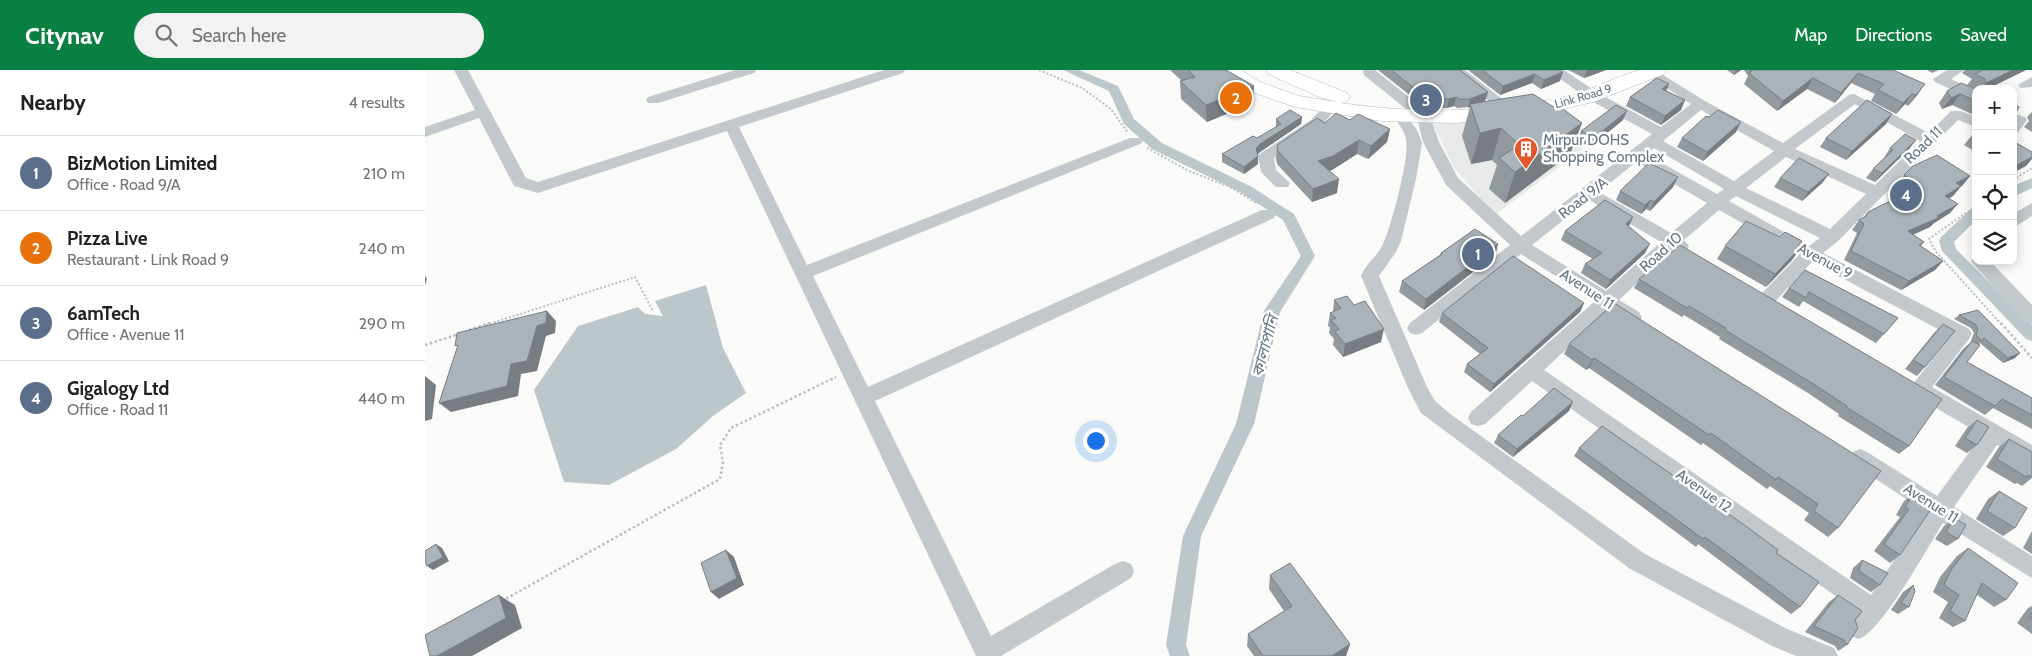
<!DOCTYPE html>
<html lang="en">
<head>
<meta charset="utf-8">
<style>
	body { margin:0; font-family:Cabin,"Noto Sans Bengali",sans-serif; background:#f2f2f2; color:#202124 }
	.controls { position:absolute; right:15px; top:15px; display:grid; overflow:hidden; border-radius:10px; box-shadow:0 2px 12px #0003 }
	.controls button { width:45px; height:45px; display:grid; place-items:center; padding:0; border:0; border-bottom:1px solid #e0e0e0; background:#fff; color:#202124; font:25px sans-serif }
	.you { position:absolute; left:670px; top:370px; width:18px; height:18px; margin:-12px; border:4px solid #fff; border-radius:50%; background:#1a73e8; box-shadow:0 0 0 8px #1a73e833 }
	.badge { display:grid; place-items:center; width:32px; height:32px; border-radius:50%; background:#0b8043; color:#fff; font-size:16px; font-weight:700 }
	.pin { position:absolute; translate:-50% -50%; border:2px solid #fff; box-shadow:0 1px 5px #0006 }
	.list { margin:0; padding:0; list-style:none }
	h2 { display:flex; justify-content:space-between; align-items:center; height:65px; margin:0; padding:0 20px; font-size:21px }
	h2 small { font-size:16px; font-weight:400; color:#757577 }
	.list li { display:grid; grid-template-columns:32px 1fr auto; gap:15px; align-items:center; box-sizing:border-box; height:75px; padding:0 20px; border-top:1px solid #e0e0e0 }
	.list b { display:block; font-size:19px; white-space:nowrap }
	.list p { margin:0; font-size:16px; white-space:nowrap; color:#757577 }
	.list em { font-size:16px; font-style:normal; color:#757577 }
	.icon { flex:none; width:28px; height:28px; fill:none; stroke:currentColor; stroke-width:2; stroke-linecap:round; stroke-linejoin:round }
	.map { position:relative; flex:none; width:1607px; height:586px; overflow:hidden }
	header { display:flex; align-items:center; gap:30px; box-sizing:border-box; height:70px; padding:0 25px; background:#0b8043; color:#fff }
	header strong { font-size:24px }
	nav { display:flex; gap:28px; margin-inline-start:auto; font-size:18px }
	.search { width:350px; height:45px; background:#f2f2f2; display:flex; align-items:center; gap:12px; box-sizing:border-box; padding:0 18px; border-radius:28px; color:#757577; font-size:19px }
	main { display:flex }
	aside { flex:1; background:#fff }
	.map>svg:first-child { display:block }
</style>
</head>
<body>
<header>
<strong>Citynav</strong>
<div class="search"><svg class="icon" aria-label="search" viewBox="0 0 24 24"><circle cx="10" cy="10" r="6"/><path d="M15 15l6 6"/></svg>Search here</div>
<nav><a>Map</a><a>Directions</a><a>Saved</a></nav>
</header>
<main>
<aside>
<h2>Nearby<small>4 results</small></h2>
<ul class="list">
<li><span class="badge" style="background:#5c6f8a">1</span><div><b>BizMotion Limited</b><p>Office · Road 9/A</p></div><em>210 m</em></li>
<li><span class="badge" style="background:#e8710a">2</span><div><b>Pizza Live</b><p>Restaurant · Link Road 9</p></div><em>240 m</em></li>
<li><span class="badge" style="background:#5c6f8a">3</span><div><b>6amTech</b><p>Office · Avenue 11</p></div><em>290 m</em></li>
<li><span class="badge" style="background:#5c6f8a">4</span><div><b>Gigalogy Ltd</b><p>Office · Road 11</p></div><em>440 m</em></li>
</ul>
</aside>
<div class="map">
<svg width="1607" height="586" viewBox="0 0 1607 586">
	<rect width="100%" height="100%" fill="#fafaf8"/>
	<path fill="#e8e9e9" d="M1098,48L1158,79L1070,145L1029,98L1007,52Z"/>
	<path fill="#bbc7cb" d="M281,215L298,278L321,323L288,346L251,379L184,415L139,412L109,320L153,256L213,237L220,244L238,246L230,231Z"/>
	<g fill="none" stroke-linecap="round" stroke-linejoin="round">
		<path fill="#bbc7cb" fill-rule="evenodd" d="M638,0H654L693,16L709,49L737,73L825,116L869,144L890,186L855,242L829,354L776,466L761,575L765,586H745L741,575L758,466L811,354L839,241L876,186L858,150L815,122L727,79L699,54L684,21Z
			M1607,108V118L1588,127V116Z
			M1551,137V150L1529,172L1531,179L1607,255V271L1601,269L1517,181L1514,171L1516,167L1546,139Z"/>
		<g stroke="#b5babe" stroke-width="1">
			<path id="major" d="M795,0H816L835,12L874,26L912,32L892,26L843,4L841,0H865L922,23L925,27L922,31L916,33C990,44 1066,43 1139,27C1166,21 1189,7 1215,0C1223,0 1233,0 1241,0L1239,4L1168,32L1107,46L1031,53L956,51L870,37L821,20Z"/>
		</g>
		<path stroke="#bbbfc2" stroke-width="2" stroke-dasharray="2 2" stroke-linecap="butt" d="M614,0L657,18L686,39L703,63
			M722,78L764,101L805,117L833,134
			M1588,110L1607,98
			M1551,136L1504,169L1511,182L1577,255
			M61,255L210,207L228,241"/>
		<path stroke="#bbbfc2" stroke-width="2.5" stroke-dasharray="2.5 2.5" stroke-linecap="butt" d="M1576,253L1607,288
			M44,260L65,253
			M0,275L34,264
			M77,531L295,409L298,392L295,375L306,358L411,307"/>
		<path fill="#c3c8cc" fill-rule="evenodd" d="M29,0H43L101,108L113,112L459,0H480L478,3L314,57L382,195L705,68H715L718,71L715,74L388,206L443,317L837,140H849L851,144L849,148L450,331L566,566L690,494L698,491L706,494L709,501L706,508L576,586H551L302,61L113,123L89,116L54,48L0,67V57L50,40Z
			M310,0H331L329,3L233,33H223L221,30L223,27Z
			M938,0H950L1004,43L1014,72L1033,108L1096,166L1227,64L1163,29L1123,0H1139L1173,23L1236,57L1266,34L1217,2L1218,0H1230L1280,31L1358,73L1424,25L1429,24L1504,63L1526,41H1536L1551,47V57L1533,50L1413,171L1398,183L1544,259L1547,264L1544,269L1507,317L1607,375V394L1572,375L1529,437L1607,486V508L1518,453C1502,478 1458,560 1434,569L1426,566L1422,558L1433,542L1107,311L1060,354L1053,356L1046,354L1043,348L1046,342L1170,231L1096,184L997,263L991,265L985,263L982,258L985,253L1085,175L1021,115L998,72L992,48L939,5ZM1430,34L1495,71L1450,115L1370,79ZM1276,40L1349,81L1309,111L1238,71ZM1229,78L1299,119L1292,124L1221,84ZM1361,87L1441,124L1405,159L1321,118ZM1211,92L1282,133L1246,163L1174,122ZM1311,126L1395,168L1384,176L1304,131ZM1164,130L1236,172L1181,221L1107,175ZM1294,140L1374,185L1336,224L1333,229L1336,234L1342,236L1348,234L1387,192L1526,266L1484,319L1487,324L1557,365L1512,426L1442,382L1435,379L1428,382L1425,388L1428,394L1501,442L1446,525L1119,300L1183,240C1193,246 1202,256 1214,252L1217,247L1214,242L1194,230L1248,179L1256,182L1262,180L1264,176L1259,170Z
			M1024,0H1040L1094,42L1092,45H1082Z
			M1522,0H1539L1526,9L1551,21V31L1510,12L1508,9Z
			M1607,7V17L1595,18L1593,15Z
			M906,33L913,37L896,56L849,88L851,100L865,113L863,117H851L836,102L833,86L836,83L886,50L901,34Z
			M975,42L980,43L993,62L997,73L991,109L976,171L971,182L954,206L1002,317L1010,331L1024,343L1220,484L1362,559L1409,578L1413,586H1371L1347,576L1204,498L996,343L983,318L936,206C941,193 953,186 958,174C966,157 985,87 981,69C979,60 973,53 968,46Z
			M1588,43L1600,47L1602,50L1593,62L1588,64Z
			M1607,133V146L1588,158V144Z
			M1551,186V191H1565L1607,235V254L1601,252L1549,195L1546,191Z"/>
		<use href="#major" fill="#fff" fill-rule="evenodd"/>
	</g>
	<path fill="#929a9f" d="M745,0H801L828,33L782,52L756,29L755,11H757Z
		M953,0H1035L1063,22L1060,31L1055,33L1127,36L1157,53L1145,84L1080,133L1064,119L1072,95L1067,90L1046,94L1037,66L1045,37L1032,38L1029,36L1022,38H1001Z
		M1043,0H1135V11L1116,19L1107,13L1075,25Z
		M1143,0H1181L1159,8Z
		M1302,0H1316L1309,5Z
		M1319,0H1468L1493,24L1483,36L1480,34L1471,44L1446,31L1450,24L1426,13L1410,33L1382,19L1352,41L1319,14L1323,6Z
		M1502,0H1514L1507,3Z
		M1540,0H1601L1562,19H1551V46L1527,35L1517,39L1514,33L1522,21L1549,18L1542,15L1547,9L1537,3Z
		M1244,14L1241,21L1260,30L1256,40L1236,55L1201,36L1205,27Z
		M1607,42V62L1599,57L1604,51L1602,47Z
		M1467,44L1461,54L1421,90L1395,77L1401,68Z
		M877,47L876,54L835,82L832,85L833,94L819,104L797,92V84L832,68L851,57V49Z
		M925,50L965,59L962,72L943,89L932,84L907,100L904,101L912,123L887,132L852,94L851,89L852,75Z
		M1198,50L1165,77L1152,70L1156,61Z
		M1311,62L1278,91L1252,77L1257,68Z
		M1551,63V82L1539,75L1548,64Z
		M1491,70L1484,79L1450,112L1441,108L1448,99L1459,88L1465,78Z
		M1404,104L1397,113L1377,131L1349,117L1355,108Z
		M1479,105L1545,106L1528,126L1524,128L1525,143L1509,153L1505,157L1488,165L1499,172L1496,176L1518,191L1510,200L1476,220L1419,190L1432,163L1427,160L1434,150L1438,148L1443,142L1483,122L1472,115Z
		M1248,117L1225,141L1221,139L1216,144L1191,130L1195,121Z
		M1203,156L1220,183L1181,219L1156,203L1160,194L1168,189L1136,170L1140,161Z
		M1073,174L1070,185L999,240L974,222L977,211L1015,185L1016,183Z
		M1255,175L1484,376L1474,384L1413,346L1414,344L1383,323L1294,269L1295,267L1259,245L1257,247L1209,218L1214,209Z
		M1300,176H1373L1376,177L1367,190L1341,217L1292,189Z
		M1380,200L1473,248L1451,273L1378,231L1374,237L1357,227L1364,218Z
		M909,230L956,272L918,287L908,275L909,269L904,263L905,257L903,256L905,243L908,242Z
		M1159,233L1155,242L1065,322L1039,302L1042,294L1055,284L1014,252L1017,243Z
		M1553,240L1590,288L1578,293L1555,273L1542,292L1607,328V359L1568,338L1560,345L1510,315L1538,279L1547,271L1546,270L1549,263L1546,258L1529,249L1534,245Z
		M1518,254L1500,297L1492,306L1480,299L1509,263Z
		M1144,274L1456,401L1413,458L1403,467L1379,450L1384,443L1345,416L1342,419L1278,373L1276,375L1164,298L1161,300L1139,284Z
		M1144,341L1088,387L1069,373L1073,365L1098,346Z
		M1552,350V375L1542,383L1530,376L1542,358Z
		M1584,369L1607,382V408L1597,416L1592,413L1590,414L1561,397L1574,377Z
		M1154,378L1351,483L1375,537L1366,544L1273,474L1271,477L1149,386Z
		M1574,421L1590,458L1578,466L1551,449L1563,429Z
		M1489,423L1475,485L1465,493L1449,481L1475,447L1471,445L1479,431Z
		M1529,448L1533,469L1522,476L1510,469L1519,456Z
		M1607,461V484L1598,478Z
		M1543,478L1581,530L1569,537L1551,524L1540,551L1528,557L1514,548L1523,532L1508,522L1515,507L1532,486Z
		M1437,490L1455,515L1446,522L1425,508L1428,498Z
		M845,505L925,574L921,586H829L822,576L823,564L859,541L844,519Z
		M1488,515L1484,537L1473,544L1466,540L1478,522Z
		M1413,525L1430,550L1422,575L1413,581L1410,576L1380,562L1404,532Z
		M1607,536V564L1592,553L1603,538Z"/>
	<path fill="#777d82" d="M1162,0H1181L1159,8Z
		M1312,0H1316L1309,5Z
		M1588,0H1601L1562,19H1556L1561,13Z
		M1138,2L1135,11L1116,19L1119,10Z
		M1433,3L1426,13L1410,33L1416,23Z
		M1110,4L1107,13L1075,25L1078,16Z
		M1388,8L1382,19L1352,41L1358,31Z
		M1244,14L1240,23L1237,19Z
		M1500,14L1493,24L1483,36L1491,25Z
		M829,16L828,33L782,52L781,35Z
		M1063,22L1060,31L1046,36L1045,34V37L1043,38L1045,29Z
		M1487,24L1480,34L1471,44L1478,33Z
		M1535,24L1527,35L1517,39L1526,28Z
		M1031,27L1029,36L1022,38L1024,29Z
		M1260,30L1256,40L1236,55L1240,46Z
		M1202,41L1198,50L1165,77L1169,68Z
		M1467,44L1461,54L1421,90L1427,81Z
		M877,47L876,54L835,82L831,86V79L835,74Z
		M1316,52L1311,62L1278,91L1282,82Z
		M1157,53L1145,84L1080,133L1090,102Z
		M1076,58L1067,90L1046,94L1055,63Z
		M965,59L962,72L943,89L946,76Z
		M934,70L932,84L907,100L892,104L893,91Z
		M1491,70L1484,79L1450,112L1457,103Z
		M833,86V94L819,104V97Z
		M1607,87V89L1601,96L1588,103V97Z
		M1404,104L1397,113L1377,131L1383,122Z
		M1545,106L1537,116L1523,122L1531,113Z
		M1253,107L1248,117L1225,141L1229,132Z
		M914,109L912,123L887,132L888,119Z
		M1536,116L1528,126L1512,135L1520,126Z
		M1226,130L1221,139L1216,144L1220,135Z
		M1533,134L1525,143L1509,153L1505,157L1475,170L1483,161L1512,146Z
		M1208,147L1204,156L1196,163L1201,154Z
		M1073,174L1070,185L999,240L1001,229Z
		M1225,174L1220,183L1181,219L1185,210Z
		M1376,177L1367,190L1341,217L1350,204Z
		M1518,191L1510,200L1476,220L1484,211Z
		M0,206L2,209L0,215Z
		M1159,233L1155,242L1065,322L1069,314Z
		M122,241L131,251L130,263L121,266L112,301L96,304L93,326L26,342L14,333L86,294Z
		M959,259L956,272L918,287L920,274Z
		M1595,283L1590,288L1578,293L1583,288Z
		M1169,288L1164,298L1161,300L1167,290Z
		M0,306L11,315L7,349L0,351Z
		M1148,332L1144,341L1088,387L1092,379Z
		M11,474L17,478L24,491L8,500L2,496Z
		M301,480L309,487L319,515L294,529L286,522Z
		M74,525L90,535L97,558L47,586H12Z
		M925,574L921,586H907Z"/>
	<path fill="#aab3b9" stroke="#777d82" d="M763,0H801L829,16L781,35L755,11L770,7Z
		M966,0H1035L1063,22L1045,29H1034L1031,27L1024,29H1003Z
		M1057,0H1135L1138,2L1119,10L1110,4L1078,16Z
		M1328,0H1468L1500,14L1491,25L1487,24L1478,33L1453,20L1459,14L1433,3L1416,23L1388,8L1358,31L1324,3Z
		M1558,0H1588L1561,13L1560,9L1550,4Z
		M1232,8L1244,14L1237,19L1260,30L1240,46L1205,27Z
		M1536,13L1551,19V31L1535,24L1526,28L1522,21Z
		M1108,24L1127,36L1138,39L1157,53L1090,102L1074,88L1094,75L1076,58L1055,63L1045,34Z
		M1442,30L1467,44L1427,81L1401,68Z
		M1588,34L1594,37L1588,48Z
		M1191,35L1202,41L1169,68L1156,61Z
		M865,40L877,47L835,74L831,79L833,86L819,97L797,84L828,66L832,68L856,54L851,49Z
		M1293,40L1316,52L1282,82L1257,68L1281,46L1284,47Z
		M911,43L925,50L933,44L965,59L946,76L934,70L908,86L893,91L914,109L888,119L853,81L852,75L892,48L900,53Z
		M1480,64L1491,70L1457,103L1448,99L1468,80L1465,78Z
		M1588,71L1607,82V87L1588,97Z
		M1512,85L1545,106L1531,113L1536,116L1520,126L1533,134L1512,146L1513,148L1483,161L1499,172L1494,175L1518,191L1484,211L1426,181L1439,154L1434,150L1441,146L1443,142L1496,116L1479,105L1488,96Z
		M1374,88L1404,104L1383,122L1355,108Z
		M1224,93L1253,107L1229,132L1226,130L1220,135L1195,121Z
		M1180,130L1208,147L1201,154L1225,174L1185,210L1160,194L1177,183L1140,161Z
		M1321,151L1355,167L1360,162L1377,171L1373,175L1376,177L1350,204L1300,176Z
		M1050,159L1073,174L1001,229L977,211L1017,184L1016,183Z
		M1255,175L1517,329L1484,376L1421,337L1422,336L1390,315L1300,260L1301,258L1264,236L1262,238L1214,209Z
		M1088,186L1159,233L1069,314L1042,294L1063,278L1017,243Z
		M1380,200L1473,248L1459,264L1384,222L1381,228L1364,218Z
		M922,226L929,235L940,231L959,259L920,274L910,262L914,259L906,250L911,248L905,243L916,238L909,230Z
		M1189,233L1456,401L1413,458L1389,441L1393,434L1353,407L1351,410L1286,363L1284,365L1169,288L1167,290L1144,274Z
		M1553,240L1595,283L1583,288L1559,268L1557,271L1551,265L1553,259L1550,254L1534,245Z
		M122,241L121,253L112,256L102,291L86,294L82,316L14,333L33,275L30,276L32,263Z
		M1518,254L1530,261L1500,297L1488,290Z
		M1547,271L1555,275L1542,292L1607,328V345L1577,329L1570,336L1519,307Z
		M1129,318L1148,332L1092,379L1073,365L1096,345L1098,346Z
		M1552,350L1564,357L1552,375L1540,368Z
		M1177,356L1318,454L1353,480L1351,483L1394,512L1375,537L1280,467L1278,469L1154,378Z
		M1584,369L1607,382V407L1603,405L1601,407L1572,389Z
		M1574,421L1602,438L1590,458L1562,441Z
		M1489,423L1508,436L1475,485L1459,474L1484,439L1480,437Z
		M1529,448L1541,455L1533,469L1521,462Z
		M11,474L18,487L2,496L0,492V481Z
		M1543,478L1593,513L1581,530L1557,513L1540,551L1525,541L1534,525L1519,515L1526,500Z
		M301,480L312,508L286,522L276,493Z
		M1437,490L1463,503L1455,515L1434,501Z
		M865,493L925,574L907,586H838L823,564L867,536L845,505Z
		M1488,515L1490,521L1484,537L1476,533Z
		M74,525L81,548L12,586H5L0,565Z
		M1413,525L1437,541L1430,550L1433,558L1422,575L1419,570L1389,556Z
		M1607,543V549L1604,546Z"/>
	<defs>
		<g id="building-pin" transform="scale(1.25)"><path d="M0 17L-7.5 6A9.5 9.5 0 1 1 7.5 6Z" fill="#e4572e" stroke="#fff"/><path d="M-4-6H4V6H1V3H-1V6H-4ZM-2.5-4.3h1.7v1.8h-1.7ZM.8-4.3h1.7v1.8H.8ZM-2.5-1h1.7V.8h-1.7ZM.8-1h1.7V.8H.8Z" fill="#fff"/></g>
	</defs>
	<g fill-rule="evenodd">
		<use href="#building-pin" x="1101" y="79"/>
	</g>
	<g text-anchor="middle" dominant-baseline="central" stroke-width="5" stroke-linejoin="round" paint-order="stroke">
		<g font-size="12" fill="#657683" stroke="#fff">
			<text transform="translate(1158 26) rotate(-16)">Link Road 9</text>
		</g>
		<g font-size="15" fill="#657683" stroke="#fff" text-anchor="start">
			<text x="1118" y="70">Mirpur DOHS<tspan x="1118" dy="17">Shopping Complex</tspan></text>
		</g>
		<g font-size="15" fill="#657683" stroke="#fff">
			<text transform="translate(1498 75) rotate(-44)">Road 11</text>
			<text transform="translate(1158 128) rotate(-38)">Road 9/A</text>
			<text transform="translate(1236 182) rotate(-42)">Road 10</text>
			<text transform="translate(1400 191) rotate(28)">Avenue 9</text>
			<text transform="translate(1162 219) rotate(33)">Avenue 11</text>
			<text transform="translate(1279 421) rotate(35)">Avenue 12</text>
			<text transform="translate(1506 433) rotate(32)">Avenue 11</text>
		</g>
		<g font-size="16" font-style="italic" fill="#60757c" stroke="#fff">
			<text transform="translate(840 276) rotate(-75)">কালাপানি</text>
		</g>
	</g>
</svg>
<div class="controls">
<button>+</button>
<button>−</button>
<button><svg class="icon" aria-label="locate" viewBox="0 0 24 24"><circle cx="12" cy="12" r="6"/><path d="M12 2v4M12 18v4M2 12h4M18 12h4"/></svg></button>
<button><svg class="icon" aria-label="layers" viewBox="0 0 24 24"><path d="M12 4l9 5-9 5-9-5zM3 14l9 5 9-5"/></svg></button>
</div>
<div class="you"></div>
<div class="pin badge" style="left:1053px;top:184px;background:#5c6f8a">1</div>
<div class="pin badge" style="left:811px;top:28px;background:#e8710a">2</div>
<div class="pin badge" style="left:1001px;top:30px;background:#5c6f8a">3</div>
<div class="pin badge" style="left:1481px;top:125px;background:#5c6f8a">4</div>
</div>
</main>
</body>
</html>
